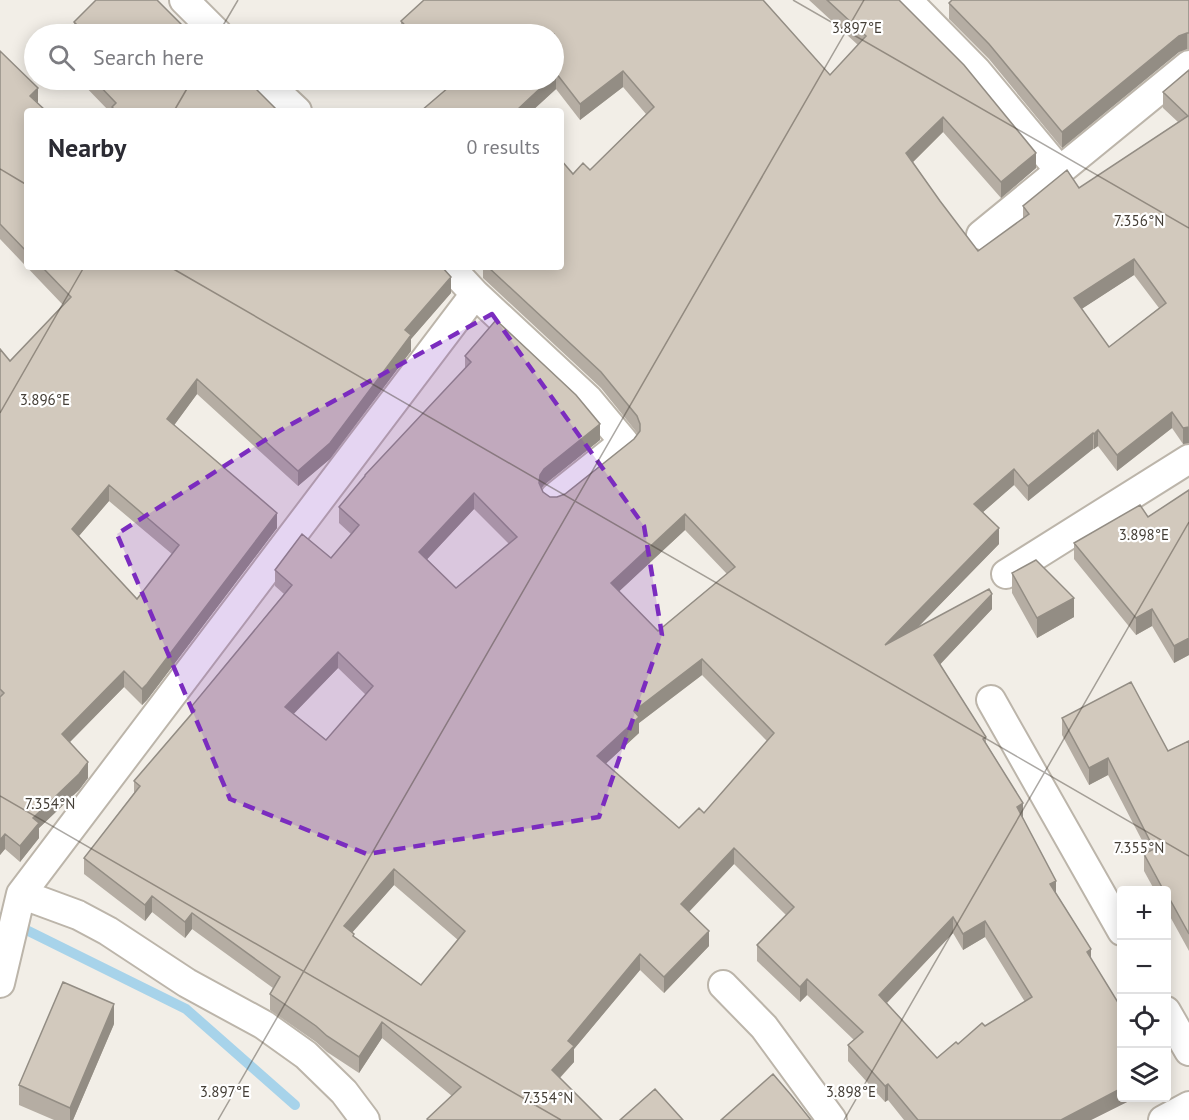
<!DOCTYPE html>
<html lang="en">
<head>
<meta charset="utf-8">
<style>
	body { margin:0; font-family:"PT Sans",sans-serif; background:#f7f7f7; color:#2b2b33 }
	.controls { position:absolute; right:18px; bottom:18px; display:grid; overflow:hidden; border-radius:6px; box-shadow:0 3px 15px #0003 }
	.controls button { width:54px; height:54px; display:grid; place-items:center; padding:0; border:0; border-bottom:2px solid #e1e1e2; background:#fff; color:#2b2b33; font:30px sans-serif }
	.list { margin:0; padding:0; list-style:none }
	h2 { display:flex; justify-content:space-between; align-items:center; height:78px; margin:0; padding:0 24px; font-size:26px }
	h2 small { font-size:20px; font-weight:400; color:#7c7c81 }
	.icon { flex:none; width:33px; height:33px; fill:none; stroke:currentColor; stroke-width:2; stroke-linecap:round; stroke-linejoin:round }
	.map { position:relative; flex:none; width:1189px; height:1120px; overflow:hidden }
	.search { position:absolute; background:#fff; box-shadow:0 3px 15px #0003; left:24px; top:24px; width:540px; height:66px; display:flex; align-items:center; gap:15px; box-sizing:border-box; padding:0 21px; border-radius:33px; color:#7c7c81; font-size:22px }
	.panel { position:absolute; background:#fff; box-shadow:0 3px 15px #0003; left:24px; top:108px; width:540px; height:162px; border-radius:6px }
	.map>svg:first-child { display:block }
</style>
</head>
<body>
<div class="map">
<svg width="1189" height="1120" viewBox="0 0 1189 1120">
	<rect width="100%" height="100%" fill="#f2eee7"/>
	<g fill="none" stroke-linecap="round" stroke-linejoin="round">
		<path stroke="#a7d3ea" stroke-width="10" d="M0,917L186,1009L295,1105"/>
		<g stroke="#bcb5aa" stroke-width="32">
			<path id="minor" d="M184,0L218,34
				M907,0L976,70L1060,171
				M264,80L297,111
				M981,235L1189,65
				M450,267L475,294L588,399L624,442L555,497
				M1006,574L1189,459
				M991,700L1122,931
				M21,894L78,915L108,931L187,983L264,1025L306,1055L344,1092L365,1120
				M0,983L21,894L475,294
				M723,985L764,1027L832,1120
				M1166,1011L1189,1051
				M1163,1120L1189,1106"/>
		</g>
		<use href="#minor" stroke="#fff" stroke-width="28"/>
	</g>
	<path fill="#b5ada3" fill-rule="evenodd" d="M424,0H763L830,75L858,45L809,0H899L964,65L1036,153V168L1001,198L943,132L913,162L940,201L978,251L1023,219V206L1067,170L1079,188L1178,122L1163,108V92L1189,70V443L1183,444L1172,428L1117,471L1098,446L1094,449H1093L1028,501L1014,485L983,512L999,528V544L917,628L989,589L992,594V609L940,664L986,737V743L1023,803V819L1056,881V893L1091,949V959L1122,1009V1098H1135L1091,1120H904L888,1100L885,1102L848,1061V1045L854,1040L807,995L800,1002L757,961V945L786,915L734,864L689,912L709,931V946L664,993L640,970L574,1049V1062L560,1078L602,1120H427L452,1096L382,1038L359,1073L327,1052L316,1042L270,1010V994L273,988L192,929L185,938L152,912L145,921L84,874V858L134,793V781L191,714V707L284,594L275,586V570L302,534L331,558L351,534L339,523V507L365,477V475L465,369V356L496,320L576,395L600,424V440L544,485L541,489L543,492L550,497H557L565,494L634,439L638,434L601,388L483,278V267H561V160L573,174L583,163L590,170L646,114L623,87L580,120L556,89L532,111H421L448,88L440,80H554V34H401V21ZM1134,275L1159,308L1109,347L1081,309ZM474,509L509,544L456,588L427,559ZM685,530L727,574L658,631L619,591ZM338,668L366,695L326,740L293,714ZM702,675L767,741L704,813L699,808L679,828L605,764L639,733V723ZM394,885L458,940L421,985L354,937V934L352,932ZM953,933L963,950L985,937L1025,1002L985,1026L982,1023L958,1044L956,1042L937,1058L887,1003Z
		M1189,0V49H1187L1179,52L1062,148L989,59L949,19V3Z
		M74,22L184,27L74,30Z
		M0,51L27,111V267H442L451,293L411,339V351L330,459L298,486L197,394L174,425L277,528L147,700L142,705L124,687L70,742L88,778L79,790L39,828V838L20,862L5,849L0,855V349L10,361L63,305L0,239ZM109,501L172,554L137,599L79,536Z
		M79,80H237L244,87L278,111H109Z
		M1189,490V655L1174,663L1152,626L1136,635L1074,559V543L1148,517Z
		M1012,573L1074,617L1037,638L1012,593Z
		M1062,718L1168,751L1189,740V951L1167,911V891H1155L1144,871V854L1148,852L1108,775L1089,785L1062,735Z
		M114,1024L73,1120H54L19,1105V1085Z"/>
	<path fill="#938d84" d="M1187,33V49L1179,52L1062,148V132L1179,36Z
		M623,71V87L580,120V104Z
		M556,73V89L532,111H517V110L549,80H554V75Z
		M38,88V103L30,96Z
		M943,117V132L906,169V153Z
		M1036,153V168L1001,198V182Z
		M1134,259V275L1074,314V298Z
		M451,277V293L411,339V351L330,459L298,486V471L405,330Z
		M197,379V394L167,435V419Z
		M1172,412V428L1117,471V455Z
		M600,424V440L544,485L540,490L539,483L540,475L544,469Z
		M1189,427V443L1183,444V428Z
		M1098,430V446L1094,449V434Z
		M1093,433V449L1028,501V486Z
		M1014,469V485L974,520V504Z
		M109,485V501L72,544V529Z
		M474,493V509L419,568V552Z
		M277,513V528L147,700L142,705V689Z
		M685,514V530L611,599V583Z
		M999,528V544L885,661V645Z
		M992,594V609L934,671V655Z
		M1074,598V617L1037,638V618Z
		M1152,609V626L1136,635V618Z
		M1189,638V655L1174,663V646Z
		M338,652V668L285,723V707Z
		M702,659V675L639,723V733L597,772V756L634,711Z
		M124,671V687L62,750V734Z
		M1108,758V775L1089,785V768Z
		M88,762V778L79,790L39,828V838L20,862V846L33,818Z
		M1023,803V819L1017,807Z
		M5,834V849L0,855V840Z
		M734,848V864L681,920V904Z
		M394,869V885L344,942V926Z
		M1056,881V896L1050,884Z
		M152,896V912L145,921V905Z
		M192,913V929L185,938V922Z
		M953,917V933L879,1011V995Z
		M985,921V937L963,950V934Z
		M709,931V946L664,993V977Z
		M1091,949V965L1087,952Z
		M640,954V970L574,1049V1062L552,1086V1070L568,1041Z
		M807,979V995L800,1002V987Z
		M114,1004V1024L73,1120H70V1108Z
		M382,1022V1038L359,1073V1057Z
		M888,1084V1100L885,1102V1086Z
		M1122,1088V1098H1135L1091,1120H1061Z"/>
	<path fill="#d2c9bd" stroke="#938d84" stroke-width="1.5" fill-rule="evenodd" d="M96,0H157L184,27L185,26L193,34H69L78,26L74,22Z
		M424,0H763L830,75L866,36L827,0H899L964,65L1036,153L1001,182L943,117L906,153L940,201L978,251L1029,214L1023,206L1067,170L1079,188L1188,116L1163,92L1189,70V427L1183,428L1172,412L1117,455L1098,430L1094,434L1093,433L1028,486L1014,469L974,504L999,528L885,645L989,589L992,594L934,655L986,737L983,739L1023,803L1017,807L1056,881L1050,884L1091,949L1087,952L1122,1009V1088L1061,1120H918L888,1084L885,1086L848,1045L863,1032L807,979L800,987L757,945L794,907L734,848L681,904L709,931L664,977L640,954L568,1041L574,1046L552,1070L602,1120H428L427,1119L461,1087L382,1022L359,1057L327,1036L316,1026L270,994L280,977L192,913L185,922L152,896L145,905L84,858L140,786L134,781L195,710L191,707L292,585L275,570L302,534L331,558L359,525L339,507L365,476V475L471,362L465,356L496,320L576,395L600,424L544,469L540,475L539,483L543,492L550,497H557L565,494L634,439L640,431V424L637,416L601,372L488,267H561V160L573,174L583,163L590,170L654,107L623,71L580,104L556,73L554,75V34H413L401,21ZM1134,259L1166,303L1109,347L1074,298ZM474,493L517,537L456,588L419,552ZM685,514L735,567L658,631L611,583ZM338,652L373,686L326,740L285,707ZM702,659L774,733L704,813L699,808L679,828L597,756L639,717L634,711ZM394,869L465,931L421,985L353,936L354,934L344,926ZM953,917L963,934L985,921L1032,997L985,1026L982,1023L958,1044L956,1042L937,1058L879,995Z
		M952,0H1189V33H1187L1179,36L1062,132L989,44L949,3Z
		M0,51L38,88L30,96L46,111H27V252L0,224Z
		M94,80H237L244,87L249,82L278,111H116L112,107L116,103Z
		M454,80H549L517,110L518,111H421L456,81Z
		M42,267H442L451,277L405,330L411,335L330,443L298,471L197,379L167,419L277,513L147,684L142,689L124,671L62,734L88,762L79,774L33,818L39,823L20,846L5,834L0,840V697L4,693L0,689V349L10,361L71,297ZM109,485L179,545L137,599L72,529Z
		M1189,490V639V638L1174,646L1152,609L1136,618L1074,543L1140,505L1148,517Z
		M1036,560L1074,598L1037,618L1012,573Z
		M1131,682L1168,751L1189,741V934L1167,894V891H1164L1144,854L1154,849L1108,758L1089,768L1062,718Z
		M63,982L114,1004L70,1108L19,1085Z
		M773,1074L791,1095L811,1120H721Z
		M655,1089L683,1120H620Z"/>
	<path fill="#7b2cbf" fill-opacity="0.2" stroke="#7b2cbf" stroke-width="4.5" stroke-dasharray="12 8" stroke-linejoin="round" d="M492,314L644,526L662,635L599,817L367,854L230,799L117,534L281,430Z"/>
	<path fill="none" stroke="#443e36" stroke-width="1.5" stroke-opacity="0.45" d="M793,0L1189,228M218,34L238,0M174,111L192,80M0,169L27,185M170,267L1189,856M0,413L84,267M0,796L561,1120M218,1120L864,0M844,1120L1189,522"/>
	<g font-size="15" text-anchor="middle" fill="#443e36" stroke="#fff" stroke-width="4.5" stroke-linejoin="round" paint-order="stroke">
		<text x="857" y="33">3.897°E</text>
		<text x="1139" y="226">7.356°N</text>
		<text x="45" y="405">3.896°E</text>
		<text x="1144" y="540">3.898°E</text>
		<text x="50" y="809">7.354°N</text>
		<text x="1139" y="853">7.355°N</text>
		<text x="225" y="1097">3.897°E</text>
		<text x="851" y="1097">3.898°E</text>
		<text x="548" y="1103">7.354°N</text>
	</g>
</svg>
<div class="controls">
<button>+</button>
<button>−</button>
<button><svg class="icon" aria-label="locate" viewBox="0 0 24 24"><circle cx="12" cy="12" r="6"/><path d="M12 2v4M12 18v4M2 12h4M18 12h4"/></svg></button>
<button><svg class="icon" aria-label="layers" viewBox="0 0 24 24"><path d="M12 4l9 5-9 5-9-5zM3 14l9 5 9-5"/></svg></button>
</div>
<div class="search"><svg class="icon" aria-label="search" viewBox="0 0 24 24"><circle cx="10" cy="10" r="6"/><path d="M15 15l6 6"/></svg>Search here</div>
<section class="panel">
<h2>Nearby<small>0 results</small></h2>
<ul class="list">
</ul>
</section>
</div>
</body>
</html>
